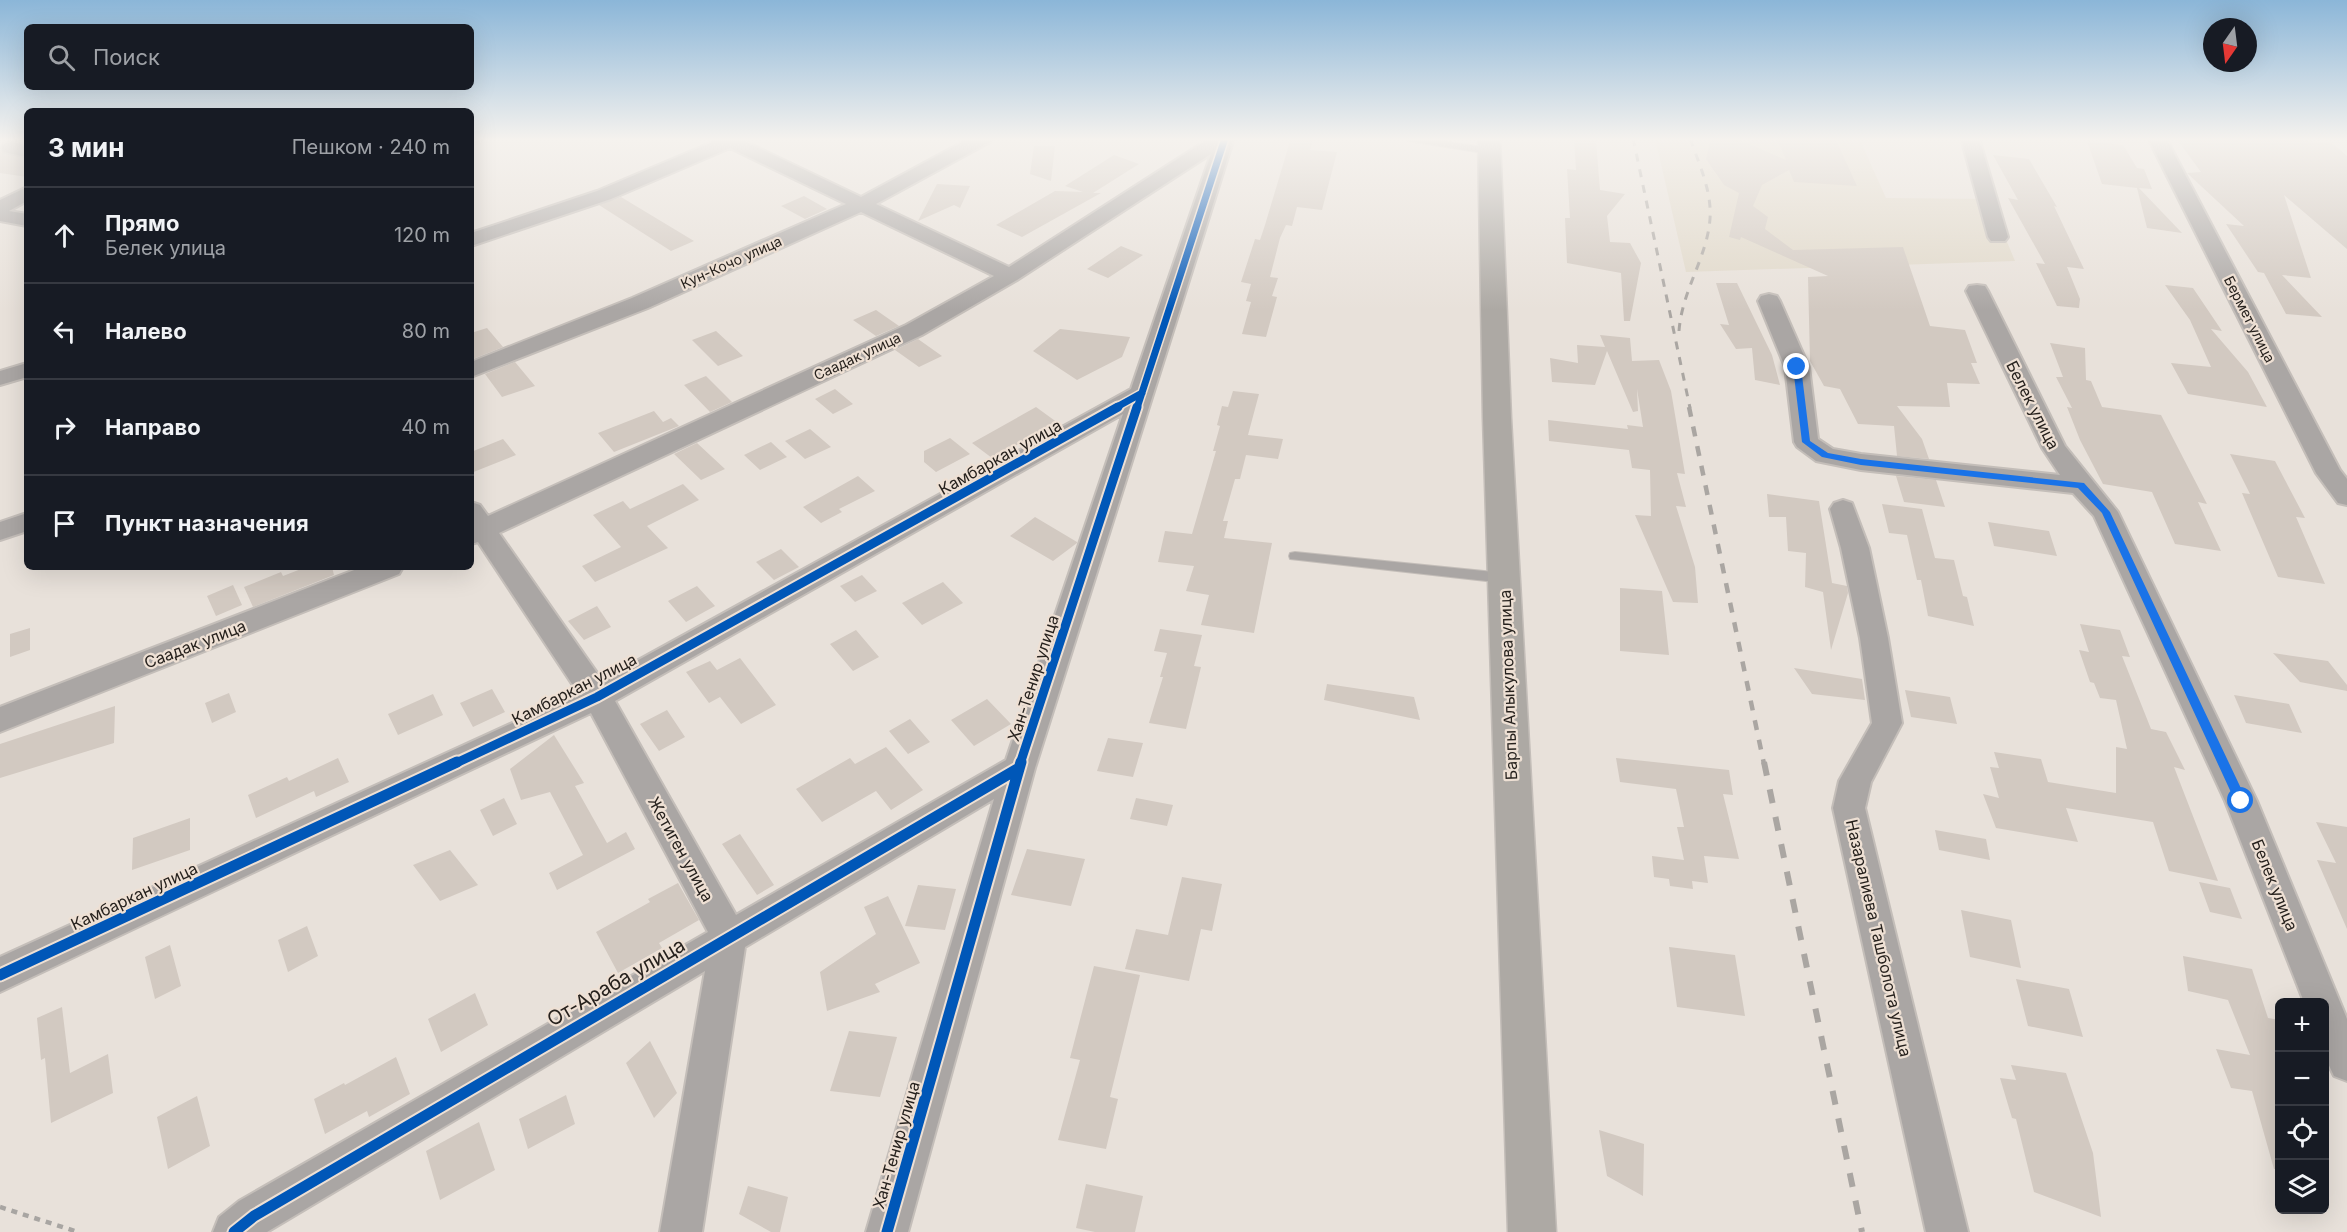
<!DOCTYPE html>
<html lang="ru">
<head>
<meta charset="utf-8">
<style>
	body { margin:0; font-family:Inter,sans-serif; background:#242831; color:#f1f3f6 }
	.controls { position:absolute; right:18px; bottom:18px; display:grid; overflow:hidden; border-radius:9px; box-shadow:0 6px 24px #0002 }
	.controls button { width:54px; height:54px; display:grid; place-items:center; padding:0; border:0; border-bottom:2px solid #363941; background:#171b24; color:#f1f3f6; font:30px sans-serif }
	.compass { position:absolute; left:2203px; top:18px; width:54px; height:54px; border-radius:50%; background:#171b24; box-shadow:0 6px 24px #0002; rotate:194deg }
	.stop { position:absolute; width:18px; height:18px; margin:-14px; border:4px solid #1a73e8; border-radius:50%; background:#fff }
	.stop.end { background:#1a73e8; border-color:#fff; box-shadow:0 2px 6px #0008 }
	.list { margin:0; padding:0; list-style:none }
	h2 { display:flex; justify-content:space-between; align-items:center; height:78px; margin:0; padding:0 24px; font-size:26px }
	h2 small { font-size:20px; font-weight:400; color:#9ea1a6 }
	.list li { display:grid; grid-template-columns:39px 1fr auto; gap:18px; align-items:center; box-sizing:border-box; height:96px; padding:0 24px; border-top:2px solid #363941 }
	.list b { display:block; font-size:22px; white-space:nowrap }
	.list p { margin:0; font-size:20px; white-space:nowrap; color:#9ea1a6 }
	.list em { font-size:20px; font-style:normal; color:#9ea1a6 }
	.icon { flex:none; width:33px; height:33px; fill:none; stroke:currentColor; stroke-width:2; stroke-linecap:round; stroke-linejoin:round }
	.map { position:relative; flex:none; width:2347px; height:1232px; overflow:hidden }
	.search { position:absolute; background:#171b24; box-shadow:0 6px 24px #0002; left:24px; top:24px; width:450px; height:66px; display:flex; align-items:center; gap:15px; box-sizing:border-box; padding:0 21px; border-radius:9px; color:#9ea1a6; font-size:22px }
	.panel { position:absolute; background:#171b24; box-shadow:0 6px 24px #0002; left:24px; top:108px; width:450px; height:462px; border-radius:9px }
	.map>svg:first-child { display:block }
</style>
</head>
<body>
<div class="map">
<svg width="2347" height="1232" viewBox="0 0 2347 1232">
	<rect width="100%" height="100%" fill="#e8e1da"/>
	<path fill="#e0d8c9" d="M1655,138H1859L1886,198L1989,199L2015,261L1686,272Z"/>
	<path fill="#d2c9c1" d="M1291,138H1314L1310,150L1337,152L1322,210L1297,207L1292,226L1286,225L1280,238L1270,277L1278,278L1272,296L1277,297L1266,337L1242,334L1251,302L1246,301L1251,284L1241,282L1255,239L1260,240L1265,225Z
		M1711,138L1738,139L1786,160L1777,138H1835L1857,186L1794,182L1789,170L1762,185L1753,206L1768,217L1765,229L1793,250L1903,247L1930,326L1965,330L1977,363H1971L1980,384L1947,383L1950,407L1897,406L1922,439L1929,459L1897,456L1894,426L1858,424L1840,389L1824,386L1810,361L1808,277L1828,276L1741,237L1740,240L1729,237L1739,193L1724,185L1706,159Z
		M2176,138H2284L2333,144L2347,156V249L2284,195L2311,278L2282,275L2322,317L2286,314L2264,273L2258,272L2226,224L2244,226L2187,173L2201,172Z
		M1574,139L1596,141L1600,190L1625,194L1607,216L1610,242L1630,243L1641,263L1630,321H1624L1621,273L1567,263L1565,218H1570L1567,169L1576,170Z
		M2087,141L2123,145L2137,168L2144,169L2152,189L2139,188L2182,233L2147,228L2137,188L2102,184Z
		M1034,146H1055L1051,181L1030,174Z
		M0,149L4,154L27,159V177L0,173Z
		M1114,155L1139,164L1093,193H1101L1022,237L996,225L1055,191L1083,192L1065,186Z
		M1993,155L2029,159L2057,207L2054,206L2084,269L2067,267L2080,299L2079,308L2057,306L2036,263L2045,264L2008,198L2018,200Z
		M937,184L970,186L960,208L954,205L918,221Z
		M804,196L827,209L805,219L781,206Z
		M621,197L694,241L671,251L599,205Z
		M1121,246L1143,255L1108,278L1087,269Z
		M1716,283H1737L1772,355L1780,385L1755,380L1752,348L1736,349L1720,324L1729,325Z
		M2165,285L2193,288L2222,331L2211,329L2248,372L2267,407L2188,394L2171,363L2211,367L2190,320Z
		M876,310L899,326L876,336L853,320Z
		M487,328L503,347L473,359L471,355V333Z
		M1060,329L1130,337L1122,357L1077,380L1033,351Z
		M716,331L743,356L718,366L692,340Z
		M1600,335L1630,338L1632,361L1659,360L1671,391L1685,474L1677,473L1686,507L1676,506L1695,567L1698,603L1673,602L1635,515L1651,516L1650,470L1632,468L1629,450L1549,441L1548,420L1628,429L1627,425L1643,427L1637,389L1638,411L1633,412L1607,351L1595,385L1552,382L1550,358L1578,363L1577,345L1605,347Z
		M918,339L942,356L919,367L895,350Z
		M2050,343L2085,348L2086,380L2091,381L2102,407L2161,415L2207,504L2198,502L2221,551L2175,544L2152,492L2103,484L2080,440L2067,407L2072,408L2056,377H2063Z
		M515,362L535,386L502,397L485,374Z
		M706,376L732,402L710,412L684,385Z
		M835,389L853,404L833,414L815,399Z
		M1233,391L1259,394L1248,435L1283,439L1278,459L1246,455L1240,479H1235L1223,521H1228L1224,538L1272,543L1254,633L1201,625L1209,595L1186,591L1194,566L1158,562L1165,531L1192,534L1216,451H1213L1220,426L1217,425L1222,406L1228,407Z
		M1036,407L1058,423L992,458L972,443Z
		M654,411L663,422L671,418L679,426L614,452L598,433Z
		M810,429L831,447L805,459L785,441Z
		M950,438L970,454L936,472L924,462V451Z
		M503,439L516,455L471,473V452Z
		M771,442L787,457L760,470L744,455Z
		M697,443L725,469L701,480L674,454Z
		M2230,454L2275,461L2305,518L2296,517L2325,584L2278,577L2242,493L2250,494Z
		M858,476L875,491L839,509L842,512L821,523L803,507Z
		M1896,476L1936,480L1945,507L1904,502Z
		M683,484L699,500L647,526L668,548L595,582L582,566L621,547L593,515L623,501L630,509Z
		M1767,494L1819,501L1832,583L1847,586L1848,593L1831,650L1823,592L1805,587L1806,553L1788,551L1786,517H1769Z
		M1882,504L1922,509L1935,558L1954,560L1963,596L1967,597L1974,626L1928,616L1921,580H1917L1907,535L1889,533Z
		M1035,517L1077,542V543L1053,561L1010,536Z
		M1988,522L2049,531L2057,556L1994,546Z
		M781,549L799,567L774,580L756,562Z
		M301,567H332L334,575L253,607L244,587L281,572L283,576L301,569Z
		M862,575L877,591L855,602L840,586Z
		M943,582L963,603L922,625L902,603Z
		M233,585L242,605L216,616L207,596Z
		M697,586L715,606L686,622L668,601Z
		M1620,588L1662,591L1669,655L1620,651Z
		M597,606L611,627L584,640L568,621Z
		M2080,624L2120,630L2130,657L2122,656L2151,729L2166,732L2185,770L2174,767L2218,881L2169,871L2153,822L2066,808L2078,842L1996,828L1983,794L1999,798L1990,767L1999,768L1994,752L2041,759L2048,782L2116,793V747L2127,749L2116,700L2100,698L2094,683L2090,682L2079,650L2089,652Z
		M30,628V650L10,657V634Z
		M1160,629L1202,635L1194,666L1201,667L1186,729L1149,723L1163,677H1160L1167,653L1154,651Z
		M856,630L879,657L853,671L830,644Z
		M2273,653L2328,661L2347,685V691L2300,682Z
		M740,658L776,705L741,724L720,697L709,703L686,672L710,661L717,670Z
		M1794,668L1862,679L1865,700L1812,694Z
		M1327,684L1414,697L1420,720L1324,700Z
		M492,689L505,712L473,727L460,703Z
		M1905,690L1950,697L1957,724L1911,717Z
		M229,693L236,712L212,723L205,703Z
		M433,694L443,715L398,735L388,714Z
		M2234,695L2289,704L2302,733L2246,723Z
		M987,699L1011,724L974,746L951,720Z
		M115,706L114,743L0,778V744Z
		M667,710L685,737L659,751L640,724Z
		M910,719L930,742L908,754L889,731Z
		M554,735L584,783L575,786L607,843L626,832L635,849L557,890L549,873L583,855L550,792L521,800L510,769Z
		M1108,738L1143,743L1133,777L1097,771Z
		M886,747L923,790L891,810L876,791L822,822L796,789L850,758L855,764Z
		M338,758L349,782L316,797L314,791L256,818L248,795L287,777L289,781Z
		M1616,758L1729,770L1733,795L1723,794L1739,859L1704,856L1708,883L1692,881L1693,889L1670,886L1669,879L1654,877L1652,856L1684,860L1677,827H1684L1676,789L1620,782Z
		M504,798L517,824L493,836L480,810Z
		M1136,798L1173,805L1167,826L1130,819Z
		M190,818V850L132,870L133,838Z
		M2316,822L2347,827V929L2317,860L2336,863Z
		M1935,830L1986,839L1990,860L1939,850Z
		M740,834L774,885L757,895L722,844Z
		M1027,849L1085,859L1071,906L1011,895Z
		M450,850L478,885L440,901L413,865Z
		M1182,877L1222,884L1212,931L1201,929L1189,981L1125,969L1136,929L1168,935Z
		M2199,882L2230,888L2242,919L2210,912Z
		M678,883L699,920L659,943L662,948L618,973L596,932L650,902L648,899Z
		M918,885L956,889L945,930L905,926Z
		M888,896L920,963L875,984L880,992L827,1011L820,972L876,934L864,907Z
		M1961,910L2011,920L2021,968L1970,957Z
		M307,926L318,956L288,972L278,940Z
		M170,945L181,986L155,999L145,957Z
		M1669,947L1735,955L1745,1016L1677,1007Z
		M2183,956L2252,969L2268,1018L2280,1020V1169H2274L2252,1091L2231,1088L2216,1049L2250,1055L2228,1000L2188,991Z
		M1094,966L1140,975L1110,1097L1118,1099L1106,1149L1058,1140L1080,1060L1070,1058Z
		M2016,979L2069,989L2083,1037L2028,1026Z
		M475,993L488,1025L441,1052L428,1019Z
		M62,1007L70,1073L108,1054L113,1093L51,1123L45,1058L41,1060L37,1018Z
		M849,1031L897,1037L880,1097L830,1091Z
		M650,1041L677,1093L654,1118L626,1063Z
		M396,1057L410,1094L369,1117L367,1111L325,1134L314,1099L344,1083L345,1085Z
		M2011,1065L2066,1073L2093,1153L2101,1217L2034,1192L2016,1119L2012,1118L2000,1078L2016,1080Z
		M566,1095L575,1124L528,1149L519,1119Z
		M197,1096L210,1146L168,1169L157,1117Z
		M479,1122L495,1170L440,1200L426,1151Z
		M1599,1130L1644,1144L1643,1196L1607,1176Z
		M1086,1184L1143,1196L1135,1232H1095L1076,1228Z
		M748,1186L788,1197L780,1232H771L739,1214Z"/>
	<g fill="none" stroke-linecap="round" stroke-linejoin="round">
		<g stroke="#c4beb9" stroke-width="2">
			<path id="service" d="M1404,138H1424L1490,148L1494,151L1490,154L1408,141Z
				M1295,552L1504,573L1511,578L1504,583L1290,559L1289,556L1290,553Z"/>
		</g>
		<g stroke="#c4beb9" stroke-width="4">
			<path id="minor" d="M471,138H482L479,142L471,144Z
				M722,138H746L744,141L861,197L970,138H993L990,142L876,204L1009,267L1210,138H1234L1035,768L908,1232H866L994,799L745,947L702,1232H660L705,971L267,1232H213L219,1217L239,1201L708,932L591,713L0,992V957L578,693L478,542L471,544V502L480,505L488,516L906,325L994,276L861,212L648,308L471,377V362L632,298L846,204L730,148L611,199L471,246V233L597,191ZM1211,154L1131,389L602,680L499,533L922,335L1017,280ZM1123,414L1006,760L736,915L615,701Z
				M1961,138H1979L2008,237L2005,241H1991L1988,237Z
				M2148,138H2166L2340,470L2347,479V505L2338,503L2316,473Z
				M11,142L27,145V157L4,152L2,148L4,144Z
				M27,187V201L9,211L27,214V226L0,221V200Z
				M1977,285L1985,286L1988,291L2065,446L2118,512L2257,801L2347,1019V1081L2334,1076L2324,1055V1002H2304L2225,801L2094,516L2073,493L1861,470L1816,461L1797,447L1794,442L1785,367L1758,301L1761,296L1769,294L1777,296L1780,301L1809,367L1818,439L1833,449L1861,454L2060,475L2042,448L1966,291L1969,286Z
				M27,363V377L0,385V371Z
				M1843,500L1852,503L1869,548L1888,638L1902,723L1871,782L1865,808L1968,1232H1926L1833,808L1839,781L1872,723L1860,638L1841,548L1830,509L1834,503Z
				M27,513V531L0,540V522Z
				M362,567H403L399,574L0,732V707Z"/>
		</g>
		<g stroke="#c4beb9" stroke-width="3">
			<path id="primary" d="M1478,138H1500L1511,418L1556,1232H1508L1483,418Z"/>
		</g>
		<path stroke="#a8a5a2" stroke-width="4.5" stroke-dasharray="6 6" stroke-linecap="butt" d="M0,1207L78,1232"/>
		<use href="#service" fill="#aaa6a4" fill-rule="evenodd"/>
		<use href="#minor" fill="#aaa6a4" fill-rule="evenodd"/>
		<use href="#primary" fill="#ada9a4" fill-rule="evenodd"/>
		<path stroke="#aaa6a2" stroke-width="3" stroke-dasharray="8 8" stroke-linecap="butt" d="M1633,138L1690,408
			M1679,331C1682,290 1707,258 1710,219C1712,191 1699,164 1690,138"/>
		<path stroke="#aaa6a2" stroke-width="4.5" stroke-dasharray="10 10" stroke-linecap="butt" d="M1689,407L1764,764"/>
		<path stroke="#aaa6a2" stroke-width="6" stroke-dasharray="14 14" stroke-linecap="butt" d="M1764,762L1862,1232"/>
		<g stroke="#eee0d4" stroke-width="10">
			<path id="cycleway-far2" d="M1115,408L1142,393
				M1137,408L1225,138"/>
		</g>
		<g stroke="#eee0d4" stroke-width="13">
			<path id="cycleway-far1" d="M454,764L597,697L1118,407
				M1020,764L1137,407"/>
		</g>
		<g stroke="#eee0d4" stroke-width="15">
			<path id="cycleway" d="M0,975L457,762
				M234,1232L254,1216L1019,768
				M887,1232L1021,762"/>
		</g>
		<use href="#cycleway-far2" stroke="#0057b8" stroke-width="7"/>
		<use href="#cycleway-far1" stroke="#0057b8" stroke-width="9"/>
		<use href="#cycleway" stroke="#0057b8" stroke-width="11"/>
	</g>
	<linearGradient id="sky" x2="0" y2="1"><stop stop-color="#8bb6d8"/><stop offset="0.45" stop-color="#f5f2ee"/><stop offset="1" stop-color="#f5f2ee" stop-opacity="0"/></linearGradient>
	<rect width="2347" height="310" fill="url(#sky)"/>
	<path fill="#1a73e8" d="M1797,365L1801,367L1810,441L1828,453L1861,459L2084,483L2110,512L2247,801L2245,804L2241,806L2235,801L2102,513L2078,488L1861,465L1822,457L1802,442L1793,367Z"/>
	<g text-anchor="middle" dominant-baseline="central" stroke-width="4.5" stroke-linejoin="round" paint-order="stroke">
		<g font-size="14" fill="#26211d" stroke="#eee0d4">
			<text transform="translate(731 262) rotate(-24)">Кун-Кочо улица</text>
			<text transform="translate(2250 319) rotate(63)">Бермет улица</text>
			<text transform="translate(857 356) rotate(-25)">Саадак улица</text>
		</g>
		<g font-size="16" fill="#26211d" stroke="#eee0d4">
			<text transform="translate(2033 405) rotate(63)">Белек улица</text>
			<text transform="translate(1000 457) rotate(-29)">Камбаркан улица</text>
			<text transform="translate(195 644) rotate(-21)">Саадак улица</text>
			<text transform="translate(1033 678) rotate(-72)">Хан-Тенир улица</text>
			<text transform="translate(1508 685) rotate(-92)">Барпы Алыкулова улица</text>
			<text transform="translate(574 689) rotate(-27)">Камбаркан улица</text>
			<text transform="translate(681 849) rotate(61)">Жетиген улица</text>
			<text transform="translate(2275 885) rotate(68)">Белек улица</text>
			<text transform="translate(134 896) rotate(-25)">Камбаркан улица</text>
			<text transform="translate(1879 938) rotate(77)">Назаралиева Ташболота улица</text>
			<text transform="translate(896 1145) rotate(-74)">Хан-Тенир улица</text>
		</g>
		<g font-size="20" fill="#26211d" stroke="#eee0d4">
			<text transform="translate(616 982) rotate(-30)">От-Араба улица</text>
		</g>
	</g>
</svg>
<div class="controls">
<button>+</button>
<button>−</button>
<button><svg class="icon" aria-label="locate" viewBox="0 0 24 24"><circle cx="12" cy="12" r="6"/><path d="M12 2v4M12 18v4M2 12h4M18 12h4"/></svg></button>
<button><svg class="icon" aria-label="layers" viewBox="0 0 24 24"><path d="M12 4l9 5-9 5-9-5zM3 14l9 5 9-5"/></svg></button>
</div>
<svg class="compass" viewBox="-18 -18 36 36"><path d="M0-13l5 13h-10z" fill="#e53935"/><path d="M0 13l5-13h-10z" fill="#9ea1a6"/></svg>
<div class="stop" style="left:2241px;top:801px"></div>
<div class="stop end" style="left:1797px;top:367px"></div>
<div class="search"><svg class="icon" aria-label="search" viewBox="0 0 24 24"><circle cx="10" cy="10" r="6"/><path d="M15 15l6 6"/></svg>Поиск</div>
<section class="panel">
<h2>3 мин<small>Пешком · 240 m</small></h2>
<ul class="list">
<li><svg class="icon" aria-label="ahead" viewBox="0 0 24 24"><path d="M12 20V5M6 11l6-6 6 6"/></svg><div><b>Прямо</b><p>Белек улица</p></div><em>120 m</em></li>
<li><svg class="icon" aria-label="left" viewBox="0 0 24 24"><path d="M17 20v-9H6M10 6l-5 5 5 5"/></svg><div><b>Налево</b></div><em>80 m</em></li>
<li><svg class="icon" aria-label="right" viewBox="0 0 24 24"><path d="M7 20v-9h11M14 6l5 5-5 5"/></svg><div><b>Направо</b></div><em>40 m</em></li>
<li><svg class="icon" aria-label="arrive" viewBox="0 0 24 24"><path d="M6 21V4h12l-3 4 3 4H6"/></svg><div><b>Пункт назначения</b></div></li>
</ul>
</section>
</div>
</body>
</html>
